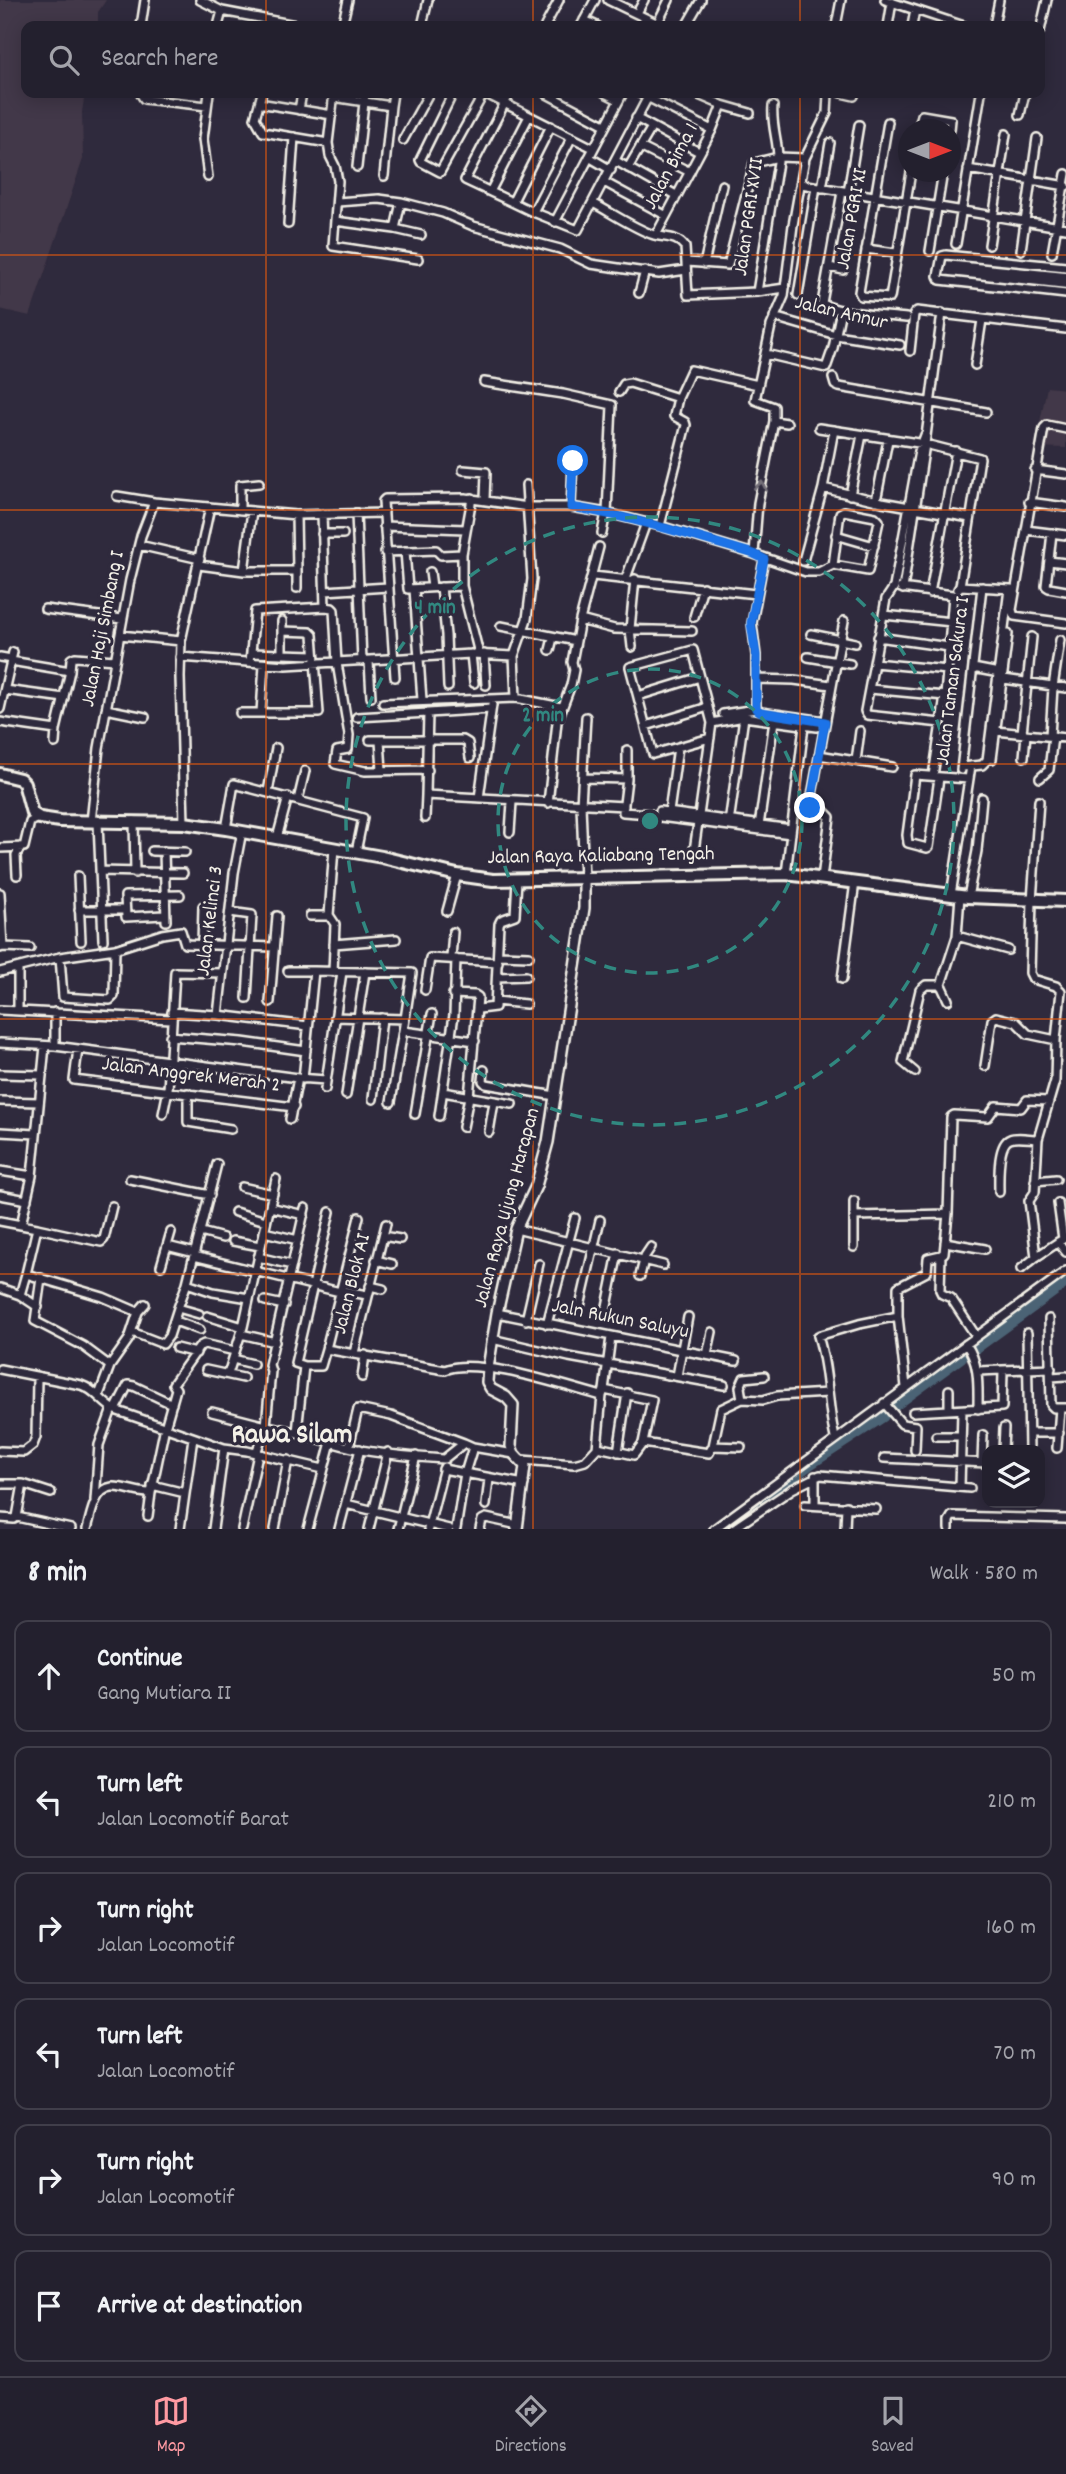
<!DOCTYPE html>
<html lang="en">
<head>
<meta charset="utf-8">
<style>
	body { margin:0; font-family:Dekko,sans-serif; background:#2f2d3a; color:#f1f3f6 }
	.controls { position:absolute; right:21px; bottom:21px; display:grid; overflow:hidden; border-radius:14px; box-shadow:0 4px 18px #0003 }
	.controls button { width:63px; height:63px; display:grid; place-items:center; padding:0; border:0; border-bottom:2px solid #403e4a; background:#23202e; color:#f1f3f6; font:35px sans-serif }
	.compass { position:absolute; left:898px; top:119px; width:63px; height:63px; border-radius:50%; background:#23202e; box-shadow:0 4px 18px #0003; rotate:90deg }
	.stop { position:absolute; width:21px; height:21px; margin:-16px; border:5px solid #1a73e8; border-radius:50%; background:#fff }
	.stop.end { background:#1a73e8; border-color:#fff; box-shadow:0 2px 7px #0008 }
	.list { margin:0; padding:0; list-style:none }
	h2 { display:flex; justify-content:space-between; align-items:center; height:91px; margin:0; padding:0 28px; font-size:30px }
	h2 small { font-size:23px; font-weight:400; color:#a3a3aa }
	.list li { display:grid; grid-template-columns:46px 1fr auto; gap:21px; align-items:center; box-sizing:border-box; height:112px; margin:0 14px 14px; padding:0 14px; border:2px solid #403e4a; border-radius:14px }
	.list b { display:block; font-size:26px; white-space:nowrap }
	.list p { margin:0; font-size:23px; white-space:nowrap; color:#a3a3aa }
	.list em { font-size:23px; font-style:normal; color:#a3a3aa }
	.icon { flex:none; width:38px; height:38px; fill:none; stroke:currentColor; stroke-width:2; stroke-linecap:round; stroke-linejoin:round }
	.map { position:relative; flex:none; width:1066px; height:1529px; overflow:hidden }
	.search { position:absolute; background:#23202e; box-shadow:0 4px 18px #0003; left:21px; right:21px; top:21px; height:77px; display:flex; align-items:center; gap:18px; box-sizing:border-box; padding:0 24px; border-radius:14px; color:#a3a3aa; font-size:26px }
	.sheet { height:847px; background:#23202e }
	nav { display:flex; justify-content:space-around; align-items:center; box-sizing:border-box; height:98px; border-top:2px solid #403e4a; background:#23202e; font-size:19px; color:#a3a3aa }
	nav a { display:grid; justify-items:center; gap:4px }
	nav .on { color:#ff9aa2 }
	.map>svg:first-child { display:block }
</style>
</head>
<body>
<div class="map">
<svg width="1066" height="1529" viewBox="0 0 1066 1529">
	<rect width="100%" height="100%" fill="#2f2a3d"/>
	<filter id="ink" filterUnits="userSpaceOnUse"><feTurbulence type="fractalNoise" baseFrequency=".0143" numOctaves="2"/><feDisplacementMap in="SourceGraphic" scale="14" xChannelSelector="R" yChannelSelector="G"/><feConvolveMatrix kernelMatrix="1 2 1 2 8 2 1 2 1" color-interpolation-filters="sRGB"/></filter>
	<g filter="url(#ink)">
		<path fill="#433848" d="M0,0H106L98,12V26H26V93H85L82,112L83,159L30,316L0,309Z
			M1047,387L1066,389V448L1035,447Z"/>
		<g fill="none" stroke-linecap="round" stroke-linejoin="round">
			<path stroke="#4b6374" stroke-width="12" d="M974,1349L1066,1282
				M895,1405L961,1357
				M721,1529L811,1463L883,1416"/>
			<g stroke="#f4f1e8" stroke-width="12">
				<path id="minor" d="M200,0L222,11L301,26
					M608,0L662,26
					M885,0L964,26
					M637,13L644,0
					M584,20L597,26
					M141,26L145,0
					M218,26L222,11
					M342,26L348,0
					M422,26L428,0
					M545,26L559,0
					M581,26L595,0
					M656,26L669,0
					M686,26L701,0
					M836,26L841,0
					M888,26L892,2
					M912,26L915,10
					M994,26L999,0
					M1040,31L1047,0
					M140,93L144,99L207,106
					M262,93L255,118L263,132L328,143
					M334,93L328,143L330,156L335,166L338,181L333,246L418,259
					M453,93L420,160L421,162L440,172L484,93
					M484,93L593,148
					M510,93L465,180L533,212L578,230L650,93
					M545,93L605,125
					M605,93L619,100
					M639,93L712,130
					M694,93L722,105L750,113
					M841,93L854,96
					M333,97L391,106L384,176
					M259,103L332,115
					M391,106L393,93
					M299,110L302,93
					M1020,115L1025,93
					M636,118L699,152
					M888,122L859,292L861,296L890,298L911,172
					M918,130L922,115L951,120L950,130
					M403,140L429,93
					M640,147L690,172
					M589,157L611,170
					M616,161L676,195
					M357,167L365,93
					M628,168L652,127
					M968,169L1066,186
					M208,177L203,139L209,93
					M604,182L665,215
					M801,184L1066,228
					M822,188L830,143
					M491,190L529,116
					M842,192L822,303C833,313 888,316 906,318
					M848,192L859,125
					M513,201L551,126
					M337,202L379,199L401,202L443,213L473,226L560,249L591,264L659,274L686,270
					M593,203C610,212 637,230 654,235C666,238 677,236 685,247L688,295L757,292L785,288
					M533,212L572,137
					M335,221L395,229L421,235
					M555,222L623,93
					M288,224L294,137
					M395,229L401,202
					M656,235L712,130L722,105
					M956,244L981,93
					M989,245L1006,134
					M866,249L896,253
					M1021,250L1037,138
					M930,251L943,172
					M1052,253L1066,174
					M687,262L728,265L754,163L778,157L805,158
					M704,264L722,185
					M829,267L843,270
					M1066,267L946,255L942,256L938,276L940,280L1066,294
					M757,292L778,162C779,143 771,126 773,106
					M639,293L645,271
					M798,295L816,187
					M774,317L836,335L900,345
					M910,351L914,314L917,311L1066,329
					M766,354L826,368L833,348L841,310
					M975,365L982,320
					M833,378L835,385L839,387L986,412
					M484,382L563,394L612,405L607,513
					M619,392L624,384L630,383L678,398
					M774,421L787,423
					M819,428L925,444L980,458L960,586
					M1066,429L1047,425L1044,428L1012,610L1014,616L1066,623
					M925,435L919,451L894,587L886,599L865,711L867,715L941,723
					M463,470L486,472L485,499
					M1035,470L1066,474
					M823,488L882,502L970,518
					M850,495L862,435
					M117,496L154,502
					M472,498L462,554V586L479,654
					M876,501L888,440
					M1029,502L1066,507
					M571,507L573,461
					M240,510V485L259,483
					M844,511L875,517L879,521L868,571L833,565L840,513Z
					M356,513L362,661
					M322,514L325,607L332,608L334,610L337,663L349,735L348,749L337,751L335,764L365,771L428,770
					M384,526L465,529
					M660,526L686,425L685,422L674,416L678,398L691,370L758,385
					M1026,530L1066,535
					M602,533L606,512
					M1052,533L1046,586L1049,588L1066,591
					M322,534H343
					M836,535L874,546
					M139,545L200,559
					M405,551L408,589L462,586
					M385,552L436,550L441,555L462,554
					M754,554L758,503L774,421V407L755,400L771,326L784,296L793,225L805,158L827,113L828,93
					M764,559L752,623L756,655V709L761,712L825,721
					M803,561L823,488L834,430
					M1049,561L1066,563
					M199,565L244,571H297L296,515
					M244,571L252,511
					M297,571V588
					M430,572L432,587
					M593,576L756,594
					M626,578L646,523
					M441,587L446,635L448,687
					M901,588L953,595
					M414,589L422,700
					M903,589L925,444L942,313
					M958,589L960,586L1011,589
					M325,591L388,587
					M930,593L956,451
					M45,609L122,619
					M884,615L952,622
					M694,617L703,587
					M580,620L614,629L692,631
					M501,626L576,641
					M811,634L855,643
					M120,635L181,641
					M878,637L949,647
					M632,647L630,629L635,579
					M550,650L553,638
					M252,653L282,654V621
					M282,654L314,655
					M471,654L474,683
					M484,654L486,685
					M0,657L11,659
					M180,657L286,665L471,654L514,656
					M808,657L850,664
					M369,661L371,697
					M250,662L255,611L325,607
					M874,663L948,670
					M973,668L999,673
					M70,671L71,659L75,657L115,660
					M395,677L383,501L385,499L465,498L528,507H571L607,513L660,526L754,554L806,572H819L833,565
					M756,679L794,680L831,685
					M1004,679L1066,688
					M870,689L945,696
					M5,690L64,698
					M638,696L700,677
					M516,698L514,656L527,619L532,579L526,485
					M383,703L516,698L561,707
					M0,709L13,652
					M106,709L145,717
					M491,709L428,713L426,795L624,806
					M240,713H319L313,635L310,632L282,631
					M261,713L264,664
					M723,714L756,709
					M357,717L428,713
					M0,722L56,730L70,671L11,661
					M712,723L744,717L817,727
					M646,726L708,707
					M996,731L1066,738
					M1022,733L1032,637
					M1050,736L1053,687L1060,640
					M370,740H463L468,743L470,758
					M380,741L382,770
					M55,743L56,730
					M627,750V779L623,812L650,814
					M819,755L892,767
					M1024,757L1026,734
					M992,759L1008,634
					M856,761L860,731
					M962,767L982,765L987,760L1009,589
					M961,770L982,587
					M933,776L945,696L953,595
					M584,778L627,779
					M939,778L929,847L927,848L908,843L907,835L915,775L968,779
					M1040,778L1049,770L1053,736
					M268,792L276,748
					M479,798L492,705
					M298,800L305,771
					M1039,801L1032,901L1030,973L1033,979L1056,986L1061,991L1056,1040L1055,1081L1038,1139L1035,1192L1029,1201L1036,1257L1066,1237
					M548,803L557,722L571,685L574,670L572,662L580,620L599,547
					M669,812L678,747
					M425,818L426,795
					M134,821L135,873
					M91,822L99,748L130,580L141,536L154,502L296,515L384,513
					M98,822L103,940
					M184,823L180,677L181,641L210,507
					M729,823L744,717
					M759,826L774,721
					M226,829L234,784L363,818L356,852
					M510,832L512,802
					M791,834L660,817V811L791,829
					M277,838L288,797
					M0,848L24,847L30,822L39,818
					M152,851L185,852
					M164,851L166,921
					M694,851L712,723L693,650L630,667L653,754L710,738
					M100,871L183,873
					M786,874L804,726
					M17,875L16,855L21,847
					M78,876L81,941
					M822,878L830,817L825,812L810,809V806L844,621
					M584,879L581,805L586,717
					M0,893L3,947L0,948
					M951,895L971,766
					M968,897L977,851L982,798
					M79,910H124
					M447,911L457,875
					M230,912L252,915L247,998
					M164,915L126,917L125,896L180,895
					M310,916H329
					M957,936L1008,950
					M202,944L203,906
					M334,944L396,939
					M3,947L30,948
					M499,955L529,956
					M60,957L63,997L110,1000L114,996L115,949
					M451,958L453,932
					M288,971H314
					M0,972L60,957L115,949L162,934L181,931L185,944L273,947
					M333,972L335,924L329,915L334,848
					M497,977L526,976
					M842,979L855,882
					M425,990L430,958L498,962
					M453,994L475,995L478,997L469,1097L463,1127
					M948,1000L941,985L957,936L960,896
					M496,1001L526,1004
					M270,1002L277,916
					M479,1009L495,1007L499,924L501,920L515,915L517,880
					M0,1010L171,1019
					M18,1011V968
					M55,1012V1046
					M172,1012L218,1015L308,1026
					M218,1015L234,873L242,831
					M335,1017L405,1019L391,1102
					M404,1031L475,1041
					M170,1036L242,1042L306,1051
					M0,1043L55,1046L298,1078L326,1080
					M78,1049L74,1080L294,1107
					M985,1066L992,1020L996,1017L1016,1022L1028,1034L1056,1040
					M484,1070L483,1081L486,1084L555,1096
					M915,1072L903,1062L920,990L926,985H941
					M0,1074L42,1075
					M303,1079L314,971L412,973L405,1019
					M325,1089L342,972
					M443,1092L512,1104
					M188,1093V1122L231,1129
					M346,1095L365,972
					M373,1099L382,1018
					M0,1101L39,1102
					M163,1114L168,1090L175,972L222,973
					M415,1114L432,1014
					M439,1116L454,1015L456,959
					M290,1119L298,1078
					M0,1132L36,1134
					M489,1132L494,1102
					M0,1171L32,1176
					M130,1179L210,1195
					M1035,1181L1056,1179
					M242,1187L273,1194
					M999,1192C999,1179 997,1144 1010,1139C1017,1136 1030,1139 1038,1139
					M0,1195L27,1200
					M1058,1203L1063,1239
					M270,1207L304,1215
					M235,1212L266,1221
					M855,1216L948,1214
					M359,1217L326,1349L445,1370C476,1356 567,1387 602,1396L604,1390L652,1400L643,1443L634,1455L598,1447L585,1461L574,1464L522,1460
					M0,1221L21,1225L32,1176L45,1046
					M21,1225L37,1228L26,1274
					M37,1228L101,1242L104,1239L112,1206
					M516,1229L663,1265
					M201,1232L223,1238
					M264,1232L298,1240
					M383,1236L400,1239
					M233,1241L260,1246
					M945,1242L985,1249
					M1058,1242L1066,1252
					M167,1246L195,1253
					M854,1247V1201
					M194,1256L340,1292
					M258,1257L292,1265
					M376,1260L392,1264
					M161,1266L171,1232
					M1021,1269L1036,1257
					M640,1276L645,1256L651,1247
					M41,1278L35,1321L83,1346L110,1366
					M187,1283L213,1292L249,1298
					M370,1286L383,1289
					M0,1288L20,1295L38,1307
					M341,1290L367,1295
					M20,1295L26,1274L103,1297L138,1312
					M265,1301L284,1305
					M579,1311L600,1220
					M497,1313L736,1361
					M199,1314L178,1308L187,1283L217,1164
					M207,1316L243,1327
					M605,1316L618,1253
					M898,1316L906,1387
					M1049,1319L1051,1405L1054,1408H1066
					M526,1320L539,1264
					M175,1321L200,1330
					M547,1324L575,1218
					M132,1332L163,1344L169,1336L178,1308
					M1027,1333L1029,1450
					M241,1334L275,1342
					M976,1336L951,1298L942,1294L940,1290L941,1255L944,1253L948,1214L951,1117L954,1115L988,1117L996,1106L1021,1108L1027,1100L1048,1101
					M492,1339L569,1357L724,1385
					M966,1344C980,1364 978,1386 978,1409
					M176,1348L196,1353
					M354,1353L386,1224
					M707,1355L712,1332
					M233,1359L253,1364
					M304,1366H321L326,1349
					M0,1369L81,1385C96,1390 101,1402 115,1410L224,1448L247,1451L323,1469
					M206,1370L243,1378
					M978,1371L1051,1368
					M228,1374L243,1327L276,1179
					M677,1376L688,1317
					M362,1377L365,1355
					M1051,1377L1066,1376
					M604,1390L611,1337
					M949,1390V1410
					M99,1395L110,1366L129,1339L138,1312L145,1304
					M742,1399L740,1387L744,1378L764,1376
					M884,1403L902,1424L916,1426L915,1450
					M115,1410L128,1385L134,1386L172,1404
					M212,1412L266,1426L271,1371L269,1365L305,1208
					M913,1412L1002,1407L1003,1372
					M297,1432L304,1366L295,1363L330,1212
					M1029,1433H1059
					M936,1436H960
					M835,1438C827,1404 829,1370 818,1336L859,1324L898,1316V1287L927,1272L928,1258L941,1255
					M643,1443L709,1453L713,1446L721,1409L742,1399L763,1400L777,1396L828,1393
					M713,1446L741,1447
					M349,1447L358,1409L391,1416L464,1443
					M597,1448L602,1396
					M1057,1448L1060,1408
					M1003,1450L1004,1428
					M0,1451L24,1452L33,1445L36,1437L37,1378
					M618,1452L627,1393
					M256,1453L266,1426C297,1431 326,1442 357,1449C385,1455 416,1457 444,1459L464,1443L473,1447L514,1454
					M884,1458L987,1463
					M982,1462L983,1435
					M443,1469L524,1484
					M0,1484H23L17,1517L14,1519L0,1518
					M23,1484L51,1493
					M152,1485L185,1493
					M960,1487L962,1410
					M95,1500L99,1445L112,1409
					M346,1504L449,1529
					M486,1505L489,1479
					M805,1505L876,1509
					M815,1505V1476
					M148,1516L151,1493
					M17,1517L71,1529
					M87,1529C91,1516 94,1489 112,1487C124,1486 138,1494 151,1493L164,1431L176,1389L173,1384L200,1346L204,1344L235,1351
					M180,1529L193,1438
					M213,1529L224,1448
					M242,1529L258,1454
					M275,1529L288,1460
					M308,1529L331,1442
					M339,1529L360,1449
					M369,1529L388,1452
					M398,1529L416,1456
					M428,1529L444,1467
					M456,1529L465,1473L473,1447
					M480,1529L482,1520L486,1518L518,1525
					M714,1529L1066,1271
					M733,1529L792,1489L820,1475L970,1488
					M845,1529L846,1506
					M949,1529V1521L952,1516L1066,1519"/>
			</g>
			<g stroke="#f4f1e8" stroke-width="14">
				<path id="tertiary" d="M517,1529L525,1466L514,1454L511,1446L513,1405L506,1397L491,1389L487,1382L488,1368L497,1313L516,1229L536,1186L548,1142L584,908V879"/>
			</g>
			<g stroke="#f4f1e8" stroke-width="16">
				<path id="primary" d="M0,774L20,779L24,783L32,813L40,818L60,821L184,823L226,829L382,857L457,875L493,880L786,874L968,897L1066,901"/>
			</g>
			<use href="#minor" stroke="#2f2a3d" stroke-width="7"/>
			<use href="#tertiary" stroke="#2f2a3d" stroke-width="9"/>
			<use href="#primary" stroke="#2f2a3d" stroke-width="10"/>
		</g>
		<defs><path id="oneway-chevron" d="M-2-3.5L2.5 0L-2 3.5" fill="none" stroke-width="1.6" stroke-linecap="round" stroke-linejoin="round" transform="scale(1.75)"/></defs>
		<use stroke="#747079" href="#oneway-chevron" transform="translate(761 486) rotate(-80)"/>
	</g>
	<g fill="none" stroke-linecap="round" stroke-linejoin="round" filter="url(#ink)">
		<path stroke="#1a73e8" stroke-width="9" d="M573,461L571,507C633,517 693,536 754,554L764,559L751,623L756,655V709L761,712L825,722L810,808"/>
	</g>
	<path fill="none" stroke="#e8590c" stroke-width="2" stroke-opacity="0.55" d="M266,0V26M533,0V26M800,0V26M266,93V1529M533,93V1529M800,93V1529M0,255H1066M0,510H1066M0,764H1066M0,1019H1066M0,1274H1066"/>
	<g fill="none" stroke="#318880" stroke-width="3.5" stroke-dasharray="12 9">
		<circle cx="650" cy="821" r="152"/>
		<circle cx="650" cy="821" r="304"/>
	</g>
	<g text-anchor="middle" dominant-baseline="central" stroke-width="6" stroke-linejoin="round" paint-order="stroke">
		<g font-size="21" fill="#f4f1e8" stroke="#2f2a3d">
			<text transform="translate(672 167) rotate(-62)">Jalan Bima 1</text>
			<text transform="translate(750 217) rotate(-82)">Jalan PGRI XVII</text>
			<text transform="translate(853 219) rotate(-80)">Jalan PGRI XI</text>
			<text transform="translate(841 314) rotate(13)">Jalan Annur</text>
			<text transform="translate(104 629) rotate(-79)">Jalan Haji Simbang I</text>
			<text transform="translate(954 681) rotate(-83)">Jalan Taman Sakura I</text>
			<text transform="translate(601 857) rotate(-1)">Jalan Raya Kaliabang Tengah</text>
			<text transform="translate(211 921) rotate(-83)">Jalan Kelinci 3</text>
			<text transform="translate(191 1076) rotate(7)">Jalan Anggrek Merah 2</text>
			<text transform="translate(508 1208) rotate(-75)">Jalan Raya Ujung Harapan</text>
			<text transform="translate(353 1284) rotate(-76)">Jalan Blok AI</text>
			<text transform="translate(620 1320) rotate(11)">Jaln Rukun Saluyu</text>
		</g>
		<g font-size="28" font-weight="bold" fill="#f4f1e8" stroke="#2f2a3d">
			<text x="292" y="1437">Rawa Silam</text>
		</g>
	</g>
	<circle cx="650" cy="821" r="10" fill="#318880" stroke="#2f2a3d" stroke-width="3.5"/>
	<g font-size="21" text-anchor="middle" font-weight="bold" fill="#318880" stroke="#2f2a3d" stroke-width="6" stroke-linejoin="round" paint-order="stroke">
		<text x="435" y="613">4 min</text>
		<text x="543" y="721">2 min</text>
	</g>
</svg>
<div class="controls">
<button><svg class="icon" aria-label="layers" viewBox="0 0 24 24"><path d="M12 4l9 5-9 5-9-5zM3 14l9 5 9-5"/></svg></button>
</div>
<svg class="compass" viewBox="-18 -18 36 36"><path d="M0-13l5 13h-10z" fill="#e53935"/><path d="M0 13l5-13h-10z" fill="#a3a3aa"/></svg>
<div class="stop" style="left:573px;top:461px"></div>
<div class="stop end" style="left:810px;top:808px"></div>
<div class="search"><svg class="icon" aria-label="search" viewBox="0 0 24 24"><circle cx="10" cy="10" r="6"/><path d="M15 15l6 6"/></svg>Search here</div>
</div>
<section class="sheet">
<h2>8 min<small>Walk · 580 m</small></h2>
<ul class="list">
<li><svg class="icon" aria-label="ahead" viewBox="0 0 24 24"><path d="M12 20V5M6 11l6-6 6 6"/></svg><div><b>Continue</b><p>Gang Mutiara II</p></div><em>50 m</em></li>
<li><svg class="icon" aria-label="left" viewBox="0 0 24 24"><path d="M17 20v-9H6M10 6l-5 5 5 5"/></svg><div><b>Turn left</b><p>Jalan Locomotif Barat</p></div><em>210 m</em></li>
<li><svg class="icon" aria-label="right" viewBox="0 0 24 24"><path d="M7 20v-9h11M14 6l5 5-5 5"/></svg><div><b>Turn right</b><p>Jalan Locomotif</p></div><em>160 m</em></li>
<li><svg class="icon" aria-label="left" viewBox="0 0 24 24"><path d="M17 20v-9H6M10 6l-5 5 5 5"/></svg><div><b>Turn left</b><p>Jalan Locomotif</p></div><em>70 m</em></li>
<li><svg class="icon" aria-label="right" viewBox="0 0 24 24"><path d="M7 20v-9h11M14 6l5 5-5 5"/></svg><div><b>Turn right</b><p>Jalan Locomotif</p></div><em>90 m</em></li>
<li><svg class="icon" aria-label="arrive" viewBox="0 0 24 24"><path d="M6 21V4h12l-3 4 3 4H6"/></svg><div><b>Arrive at destination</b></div></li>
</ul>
</section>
<nav>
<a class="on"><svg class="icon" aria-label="map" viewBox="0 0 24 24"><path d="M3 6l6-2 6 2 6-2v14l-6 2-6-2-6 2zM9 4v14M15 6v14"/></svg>Map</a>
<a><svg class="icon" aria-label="directions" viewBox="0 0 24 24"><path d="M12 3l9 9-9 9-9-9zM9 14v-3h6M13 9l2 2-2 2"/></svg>Directions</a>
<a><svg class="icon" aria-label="saved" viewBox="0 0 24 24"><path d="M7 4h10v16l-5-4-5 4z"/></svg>Saved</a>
</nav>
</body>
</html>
